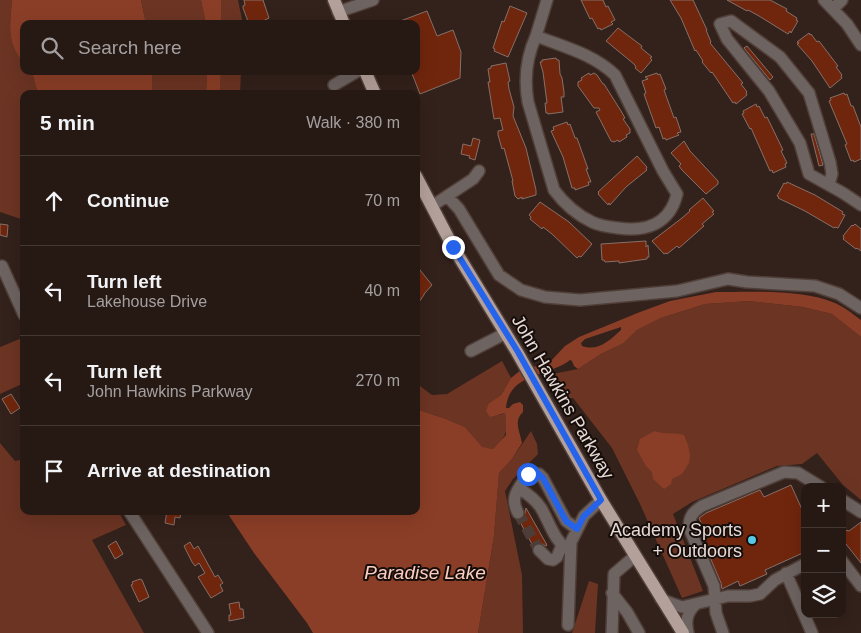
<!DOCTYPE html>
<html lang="en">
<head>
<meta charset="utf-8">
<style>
	body { margin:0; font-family:Arial,sans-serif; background:#322622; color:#f1f3f6 }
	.controls { position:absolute; right:15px; bottom:15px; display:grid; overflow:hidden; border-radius:10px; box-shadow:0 5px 20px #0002 }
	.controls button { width:45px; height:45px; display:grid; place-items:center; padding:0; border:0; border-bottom:1px solid #423834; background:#261914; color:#f1f3f6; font:25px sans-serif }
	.stop { position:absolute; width:15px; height:15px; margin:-11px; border:4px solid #2563eb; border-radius:50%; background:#fff }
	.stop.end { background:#2563eb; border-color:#fff; box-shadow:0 1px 5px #0008 }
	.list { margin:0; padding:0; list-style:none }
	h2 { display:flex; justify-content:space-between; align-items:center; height:65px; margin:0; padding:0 20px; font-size:21px }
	h2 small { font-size:16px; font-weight:400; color:#a4a0a0 }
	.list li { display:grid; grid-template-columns:32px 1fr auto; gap:15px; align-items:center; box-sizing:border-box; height:90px; padding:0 20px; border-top:1px solid #423834 }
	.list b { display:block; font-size:19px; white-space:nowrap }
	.list p { margin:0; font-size:16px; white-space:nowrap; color:#a4a0a0 }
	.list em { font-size:16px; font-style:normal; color:#a4a0a0 }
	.icon { flex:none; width:28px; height:28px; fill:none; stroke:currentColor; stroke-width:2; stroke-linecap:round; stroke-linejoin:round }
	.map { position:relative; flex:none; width:861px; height:633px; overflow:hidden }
	.search { position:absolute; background:#261914; box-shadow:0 5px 20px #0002; left:20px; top:20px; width:400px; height:55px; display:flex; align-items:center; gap:12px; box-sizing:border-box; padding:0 18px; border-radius:10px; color:#a4a0a0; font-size:19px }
	.panel { position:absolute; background:#261914; box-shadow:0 5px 20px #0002; left:20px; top:90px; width:400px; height:425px; border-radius:10px }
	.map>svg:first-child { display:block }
</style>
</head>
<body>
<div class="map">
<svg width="861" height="633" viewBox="0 0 861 633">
	<rect width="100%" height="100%" fill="#33211b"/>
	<path fill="#6c3423" d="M0,0H12C10,24 6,43 24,63V71L33,72L38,94H24V220L0,212Z
		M141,0H201L206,24H146Z
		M221,0H238L243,24H221Z
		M152,71H207L206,94H152Z
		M221,71H241L240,94H220Z
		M749,301L803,307L832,314L861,337V500L843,485L817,453L802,464L777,466L692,502L673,514L703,591L682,598L640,504L612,448L573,398H558L547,375L578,369L601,354L624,343L637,330L661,318L705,304Z
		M22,338L24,343V383L0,394V347Z
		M502,361L511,378L501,395L489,403L499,415L505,413C508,433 507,435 493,449L482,448L465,427L446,419L416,409V383L432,395L447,394Z
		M531,431L537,444L538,454L513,479L505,491L522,575L523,633H478L494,536L499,473L512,459Z
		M0,443L15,461L24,459V511H118L126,525L92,540L144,633H0Z
		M589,581L598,584L595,633H572Z"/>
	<path fill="#8b3e27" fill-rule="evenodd" d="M12,0H141L146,24H24V63C6,44 10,24 12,0Z
		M201,0H221V24H206Z
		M32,71H152V94H38Z
		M207,71H221L220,94H206Z
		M716,292C753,292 801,289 835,303C844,307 853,314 861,320V337L832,314L803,307L749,301L705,304L661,318L637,330L624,343L601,354L578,369L574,366L572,361L570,360C549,377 509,372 506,408H509L513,404L520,402L523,405V412C513,421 520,432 522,443L512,459L499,473L494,536L478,633H313L307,623L254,553L226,511H416V409L446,419L465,427L482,447L493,449L506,435V422L505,413L490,417L486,411L489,403L501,395L511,378L521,370L549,363L565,346L579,337L640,312L670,301ZM621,327V330C610,340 598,352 582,346L581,343L585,339Z
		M655,431C665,435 675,432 684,435L688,445L690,455L689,463L682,474L672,479L671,484L664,489L653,479L652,472L646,466L637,450L640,439Z"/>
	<path fill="#70260d" stroke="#867069" d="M244,0H263L269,18L257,24H249L243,8V6L245,5Z
		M581,0H603L606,7L608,6L615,20L611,22L613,24L601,30L600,28L598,29L592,18L590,19Z
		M670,0H693L707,30H706L711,42L710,43L743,83L741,84L747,92L746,93L747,95L736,104L735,102L733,103L712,72L711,73L702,62L703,61L696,50L695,51L681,18Z
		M727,0H770L787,9L786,11L797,18L796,20L798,21L791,33L790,31L788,34L759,16L748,10L747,11Z
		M510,6L527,13L508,57L494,51L495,49L493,48L502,21L504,22Z
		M427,11L437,36L453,30L461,52L460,78L420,94L411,71H416V24L395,23Z
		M618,28L642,46L641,48L652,57L650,58L652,60L641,73L635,68L636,67L634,64L606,41Z
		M809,33L810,35L811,34L817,42L819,41L838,66L836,67L842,75L841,76L842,78L830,88L812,61L797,44L799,43L797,42Z
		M747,46L773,77L770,80L744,48Z
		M556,58L557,60H559L560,74L562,78L564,92V97H561L563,112L548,114V113H546L545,103H547L543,72L540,62H542V60Z
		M506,63L510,81L508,82L509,89L514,107L513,116L526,148L536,190V195L522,199V197L518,199L515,196L512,181H513L504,148L502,149L498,135V131L503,130L500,118L494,119L488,82H490L488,69L491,68V66Z
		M589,73L590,75L594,73L597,75L603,84H604L621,111L625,118L623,119L630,129V133L626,135L627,137L619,142L618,140L614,142L611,141L596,112L600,110L599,108H594L578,86V82L582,80L581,78Z
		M657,73L658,75L660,74L666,89L664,90L674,118L676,117L681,132L677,133L679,135L666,140L665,138L663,139L659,127L656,128L644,94L646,93L642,81L648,79L645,77Z
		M844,93L845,95L847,94L851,106H853L861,127V159L854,162L853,160L851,161L845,145L847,144L829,101L831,100L830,98Z
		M756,104L757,107L759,106L765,118L767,117L783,150L781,151L787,163L785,164L786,167L773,173L772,170L770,171L751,128L750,129L742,114L744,113L743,111Z
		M567,122L568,125L570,124L575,138H577L588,169H586L591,182H588L589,185L575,190V188H572L563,157L551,131L554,130L553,127Z
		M811,134H814L823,165L819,166Z
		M473,138L480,140L475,160L469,158L470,156L461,154L463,144L471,146Z
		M684,141L690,151L718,181V184L706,194L682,170L679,166L681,164L671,153Z
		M637,156L647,167L646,169L647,170L626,187L610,205L609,203L608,205L598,194L599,193L598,192Z
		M787,182L815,195L843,212L842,214L845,215L838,228L835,227L834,228L805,211L778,198L779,197L777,196L784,183L786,184Z
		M703,198L714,211L712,212L714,214L702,224L704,226L679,248L677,246L667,254L666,253L664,254L652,241L682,218L690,211L689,210Z
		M540,202L569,222L592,244L581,257L579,256L577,258L552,234L543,227L542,229L530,219L531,217L529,215Z
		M0,224L8,225L7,237L0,235Z
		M855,224L861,229V251L857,248L856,249L843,239L844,238L843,236L852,225L853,226Z
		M646,241V247L648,245L649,257H647V259L619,263V261L605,262L604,260H602L601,244Z
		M416,265L432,285L424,294V295L416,306Z
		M11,394L20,408L11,414L2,399Z
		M791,485L805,516V552L765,570L767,574L740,586L738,581L722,589L721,583L697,527L702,525L699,518L706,513L760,490L764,497Z
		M526,508L547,545L546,546L540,543L533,546L519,520L524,517Z
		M167,511H181L180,518L175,517L174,525L165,523Z
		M861,522V563L842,539V529L849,531Z
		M116,541L123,554L115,559L108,546Z
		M190,542L194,549L198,546L215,577L218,575L223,583L220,585L223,591L211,598L198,577L205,573L199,563L195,566L192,562L184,546Z
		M140,579L142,580L149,597L139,602L131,585L133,584L132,582Z
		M239,602L240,609H243L244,618L229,621V615H231L229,604Z"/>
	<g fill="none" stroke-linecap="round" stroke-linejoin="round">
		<path stroke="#4e3d37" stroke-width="11" stroke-dasharray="11 5.5" stroke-linecap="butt" d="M518,513L539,550"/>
		<g stroke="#503f39" stroke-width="14">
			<path id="minor" d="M824,0L847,24L861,45
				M833,9L842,0
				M338,12L373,0
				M536,36C564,47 593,54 615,75L663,171L677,194C670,224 646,232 618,228C609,227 600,226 592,222C577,215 563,202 554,190L528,102C524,79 526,58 536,36Z
				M536,36L547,0
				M334,85L358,71
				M829,184L832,174L830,162L809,93L780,57L731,21L720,24L727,39L769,91L800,143L809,174L843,193L861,205
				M447,196L459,209L499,275L521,290L545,297L580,300L677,291L728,279L747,282L815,286L839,294L861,308
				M432,206L473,179L479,171
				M2,266L24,315
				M471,351L506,333
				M520,489C528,494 535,499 541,508C549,521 555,544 570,550
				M842,500L861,512
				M129,511L208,633
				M518,513C509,496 519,489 528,474H539L543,478L566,521L577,529
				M539,550L548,559L553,560L557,557L562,545
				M842,561L861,586
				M786,573L812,633
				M612,593L627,612L639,633
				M661,599L673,604L682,607L728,596H750L760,594L775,580L805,564
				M568,625L571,542L584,516L601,500
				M612,633L614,574L635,556
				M688,633C685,621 687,612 696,604
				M723,633L716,613L714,586L689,528C689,516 693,512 702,506L784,472L798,473L821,487"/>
		</g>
		<g stroke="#503f39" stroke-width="15">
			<path id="major" d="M334,0L344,24
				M365,71L375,94
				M416,176L453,247L517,352L601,500L683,633"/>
		</g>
		<use href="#minor" stroke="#6d6360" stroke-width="11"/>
		<use href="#major" stroke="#b4a09a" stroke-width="12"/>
	</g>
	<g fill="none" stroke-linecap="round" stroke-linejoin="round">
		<path stroke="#2563eb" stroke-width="6" d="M453,247L518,352L601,500L584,516L577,529L566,521L543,478L539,474H528"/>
	</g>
	<circle fill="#5ac8e5" stroke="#150d0a" stroke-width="2" cx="752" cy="540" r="5"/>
	<g text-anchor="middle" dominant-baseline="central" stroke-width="4" stroke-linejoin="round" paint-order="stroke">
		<g font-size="18" fill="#e7dad6" stroke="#150d0a">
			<text transform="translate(563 397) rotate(60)">John Hawkins Parkway</text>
		</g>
		<g font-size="18" fill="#e7dad6" stroke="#150d0a" text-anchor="end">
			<text x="742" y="530">Academy Sports<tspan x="742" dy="21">+ Outdoors</tspan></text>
		</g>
		<g font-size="19" font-style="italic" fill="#fdcec0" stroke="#150d0a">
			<text x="425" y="572">Paradise Lake</text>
		</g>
	</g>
</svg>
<div class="controls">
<button>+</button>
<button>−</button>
<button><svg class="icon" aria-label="layers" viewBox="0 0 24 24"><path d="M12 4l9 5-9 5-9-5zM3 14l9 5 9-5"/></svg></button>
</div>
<div class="stop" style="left:528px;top:474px"></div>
<div class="stop end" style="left:453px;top:247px"></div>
<div class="search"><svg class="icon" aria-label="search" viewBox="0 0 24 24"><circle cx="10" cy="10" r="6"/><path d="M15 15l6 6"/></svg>Search here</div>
<section class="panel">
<h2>5 min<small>Walk · 380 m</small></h2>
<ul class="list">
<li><svg class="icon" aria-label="ahead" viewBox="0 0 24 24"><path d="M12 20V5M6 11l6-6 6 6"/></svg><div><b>Continue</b></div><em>70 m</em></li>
<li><svg class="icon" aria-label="left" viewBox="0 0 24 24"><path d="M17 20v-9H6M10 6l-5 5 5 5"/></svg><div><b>Turn left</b><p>Lakehouse Drive</p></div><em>40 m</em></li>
<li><svg class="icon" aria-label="left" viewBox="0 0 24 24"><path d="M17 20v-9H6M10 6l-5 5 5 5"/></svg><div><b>Turn left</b><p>John Hawkins Parkway</p></div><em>270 m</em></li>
<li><svg class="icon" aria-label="arrive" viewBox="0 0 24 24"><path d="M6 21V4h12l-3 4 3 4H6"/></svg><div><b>Arrive at destination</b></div></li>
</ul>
</section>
</div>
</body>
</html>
